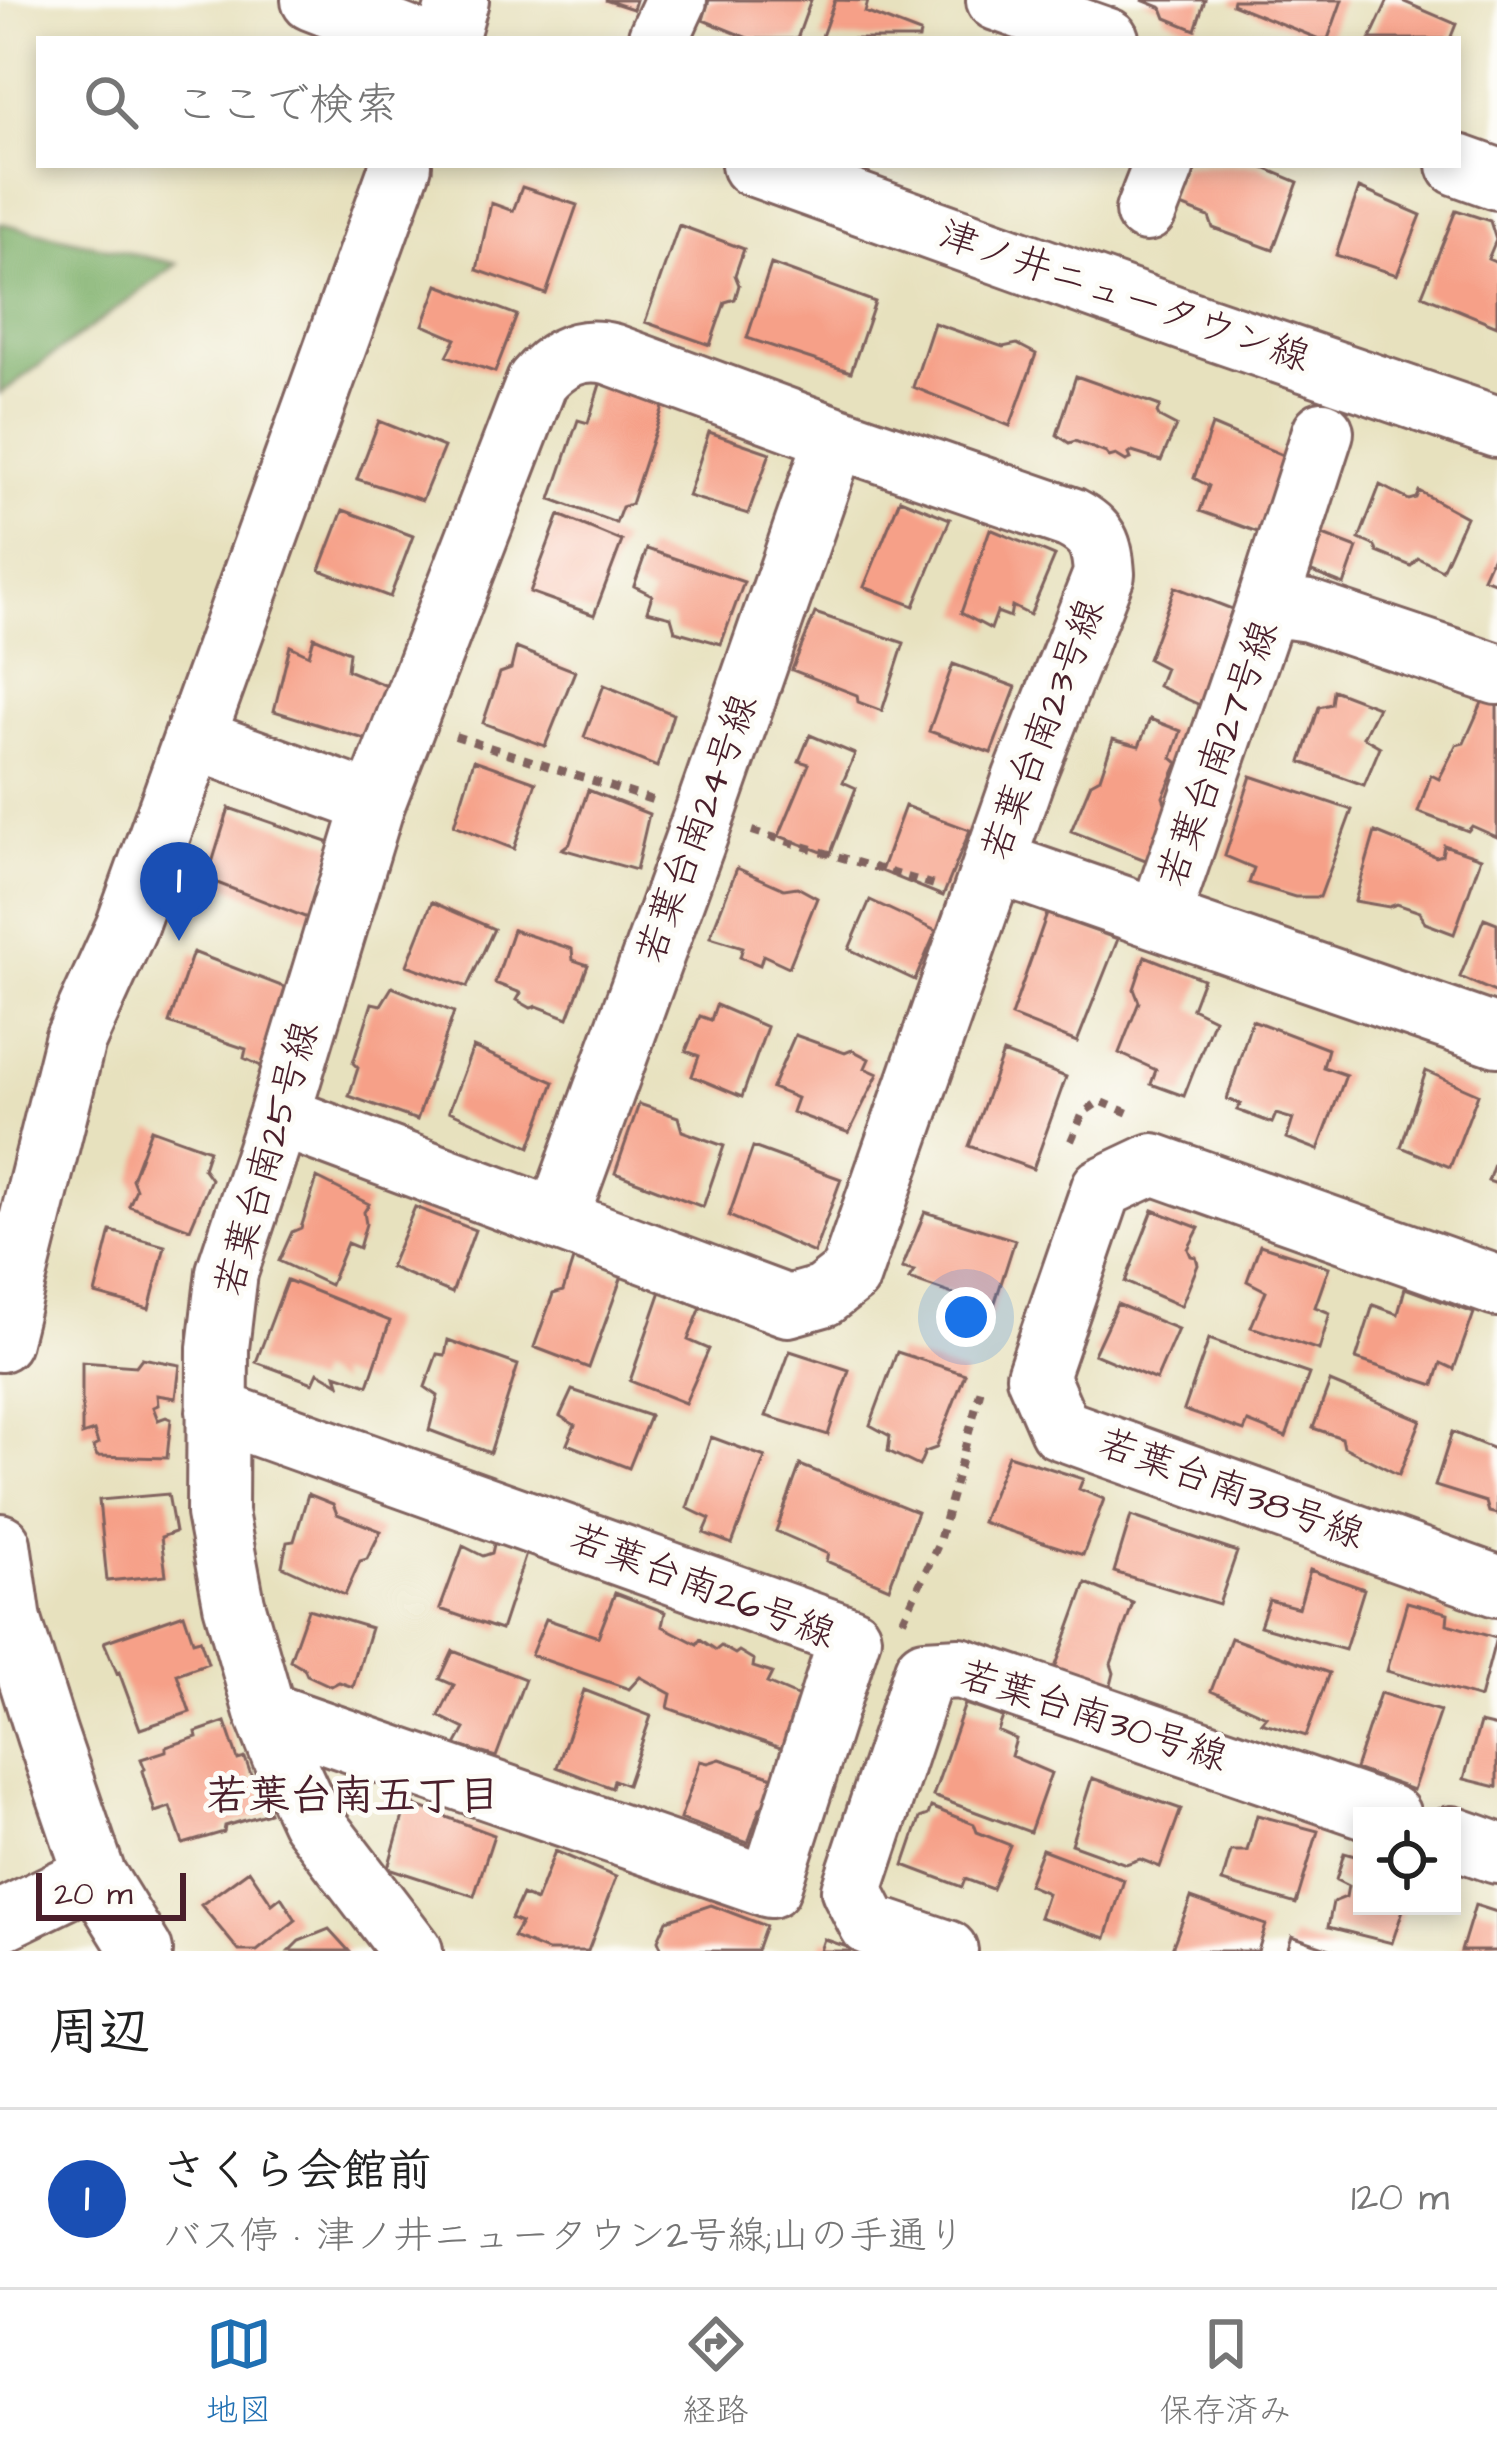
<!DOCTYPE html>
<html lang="ja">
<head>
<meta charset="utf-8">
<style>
	body { margin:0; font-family:"Architects Daughter","Klee One",sans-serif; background:#f6f6f6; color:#222 }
	.controls { position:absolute; right:36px; bottom:36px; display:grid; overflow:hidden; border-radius:0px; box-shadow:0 6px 18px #0003 }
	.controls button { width:108px; height:108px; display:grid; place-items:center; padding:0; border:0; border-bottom:3px solid #e0e0e0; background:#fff; color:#222; font:60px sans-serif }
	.scale { position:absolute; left:36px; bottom:30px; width:150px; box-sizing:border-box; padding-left:12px; border:6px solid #4a1f2b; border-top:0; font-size:33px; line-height:42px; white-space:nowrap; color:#4a1f2b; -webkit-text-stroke:9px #fdfcf7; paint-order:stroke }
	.you { position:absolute; left:966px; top:1317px; width:42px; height:42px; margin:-30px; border:9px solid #fff; border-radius:50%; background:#1a73e8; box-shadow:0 0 0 18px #1a73e833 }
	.badge { display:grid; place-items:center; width:78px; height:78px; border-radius:50%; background:#1f6fb2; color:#fff; font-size:39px; font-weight:700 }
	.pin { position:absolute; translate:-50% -99px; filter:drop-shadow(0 3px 6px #0008) }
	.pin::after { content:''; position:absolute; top:63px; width:42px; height:36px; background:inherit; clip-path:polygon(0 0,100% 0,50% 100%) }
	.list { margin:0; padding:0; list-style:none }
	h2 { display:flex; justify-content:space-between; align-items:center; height:156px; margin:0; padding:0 48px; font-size:51px }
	h2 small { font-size:39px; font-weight:400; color:#767676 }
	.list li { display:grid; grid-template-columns:78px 1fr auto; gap:36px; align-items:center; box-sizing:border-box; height:180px; padding:0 48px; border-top:3px solid #e0e0e0 }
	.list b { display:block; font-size:45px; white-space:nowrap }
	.list p { margin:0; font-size:39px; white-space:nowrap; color:#767676 }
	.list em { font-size:39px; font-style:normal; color:#767676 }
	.icon { flex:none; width:66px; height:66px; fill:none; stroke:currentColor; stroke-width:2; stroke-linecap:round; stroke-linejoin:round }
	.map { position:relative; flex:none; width:1497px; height:1951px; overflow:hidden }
	.search { position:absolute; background:#fff; box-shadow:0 6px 18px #0003; left:36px; right:36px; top:36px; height:132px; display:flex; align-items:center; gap:30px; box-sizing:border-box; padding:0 42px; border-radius:0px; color:#767676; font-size:45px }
	.sheet { height:336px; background:#fff }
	nav { display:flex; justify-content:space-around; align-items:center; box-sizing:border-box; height:168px; border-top:3px solid #e0e0e0; background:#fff; font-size:33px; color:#767676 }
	nav a { display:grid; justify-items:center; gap:6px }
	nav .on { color:#1f6fb2 }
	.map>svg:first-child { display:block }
</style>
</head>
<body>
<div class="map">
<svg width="1497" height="1951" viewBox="0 0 1497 1951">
	<rect width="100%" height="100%" fill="#fdfcf7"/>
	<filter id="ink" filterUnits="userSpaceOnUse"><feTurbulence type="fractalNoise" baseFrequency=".00833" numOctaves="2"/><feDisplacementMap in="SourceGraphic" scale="24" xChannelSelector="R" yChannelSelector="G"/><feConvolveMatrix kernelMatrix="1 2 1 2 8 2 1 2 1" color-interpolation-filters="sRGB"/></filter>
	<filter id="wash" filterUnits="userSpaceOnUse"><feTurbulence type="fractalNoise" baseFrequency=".004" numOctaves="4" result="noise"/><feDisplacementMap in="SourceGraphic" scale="48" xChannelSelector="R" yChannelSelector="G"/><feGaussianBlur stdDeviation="2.7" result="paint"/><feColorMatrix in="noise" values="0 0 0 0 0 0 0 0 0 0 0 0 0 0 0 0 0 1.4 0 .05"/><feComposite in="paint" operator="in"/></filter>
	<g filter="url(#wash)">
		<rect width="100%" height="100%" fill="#e7e1be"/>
		<path fill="#7bae68" stroke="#62664a" stroke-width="3" d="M0,223L177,264L0,394Z"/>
		<g id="blocks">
			<path fill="#f6a088" d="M605,0H636L633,9Z
				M709,0H811L797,39H750L703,20Z
				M835,0L868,1L865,12L920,33L919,39H821Z
				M1142,0H1205L1195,30L1166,18L1162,8Z
				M1233,0H1342L1328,39H1319L1232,4Z
				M1388,0H1400L1456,24L1450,39H1370Z
				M1182,165H1257L1298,182L1273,250L1213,228L1209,217L1171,202Z
				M522,187L577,205L546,294L477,270L491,203L513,211Z
				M1359,188L1421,215L1397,275L1336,255Z
				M1456,210L1490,221L1496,240L1488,259L1497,263V326L1422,295Z
				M679,225L744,249L735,275L739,285L735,299L725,302L710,345L645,322Z
				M771,264L875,302L851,372L747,338Z
				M438,285L517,315L495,372L447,356L456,339L423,325Z
				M934,323L1003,347L1017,344L1036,354L1010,426L913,387Z
				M1076,376L1160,406L1157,413L1159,417L1176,426L1161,461L1132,452L1129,454L1131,459L1126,461L1116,455L1109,457L1106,453L1075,441L1069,443L1057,435Z
				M601,381L665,401L631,504L622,507L616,523L551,499L578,420L588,423Z
				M379,421L444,447L422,500L357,479Z
				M1212,425L1292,459L1263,534L1200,511L1209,486L1194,478Z
				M709,432L770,453L748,514L688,496Z
				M1380,485L1409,500L1416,498L1419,491L1466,517L1442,570L1418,558L1411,566L1377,552L1375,546L1359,539Z
				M900,499L950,519L914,606L864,587Z
				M343,510L413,536L390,597L320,570Z
				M559,515L622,541L594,615L530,592Z
				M990,529L1055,556L1030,615L1012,606L1010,617L997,612L991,629L961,613Z
				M1310,530L1357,548L1344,585L1297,566Z
				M1497,547V583L1483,578Z
				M647,549L744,582L721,644L675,631L671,617L647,611L652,595L634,586Z
				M1175,587L1232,609L1200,705L1158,686L1165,668L1148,659Z
				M815,613L904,643L882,711L858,702L857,695L792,670Z
				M314,637L349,652L347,670L387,686L371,741L274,711L290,646L309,655Z
				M516,648L575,671L545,746L483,723L500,673L511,669Z
				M953,664L1016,687L991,753L929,731Z
				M604,685L673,714L657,767L584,737Z
				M1333,690L1378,707L1363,737L1380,747L1364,785L1301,762L1319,707L1331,704Z
				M1485,696L1497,701V837L1472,826L1468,831L1418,812L1431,775L1439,779L1456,745L1464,743Z
				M1150,719L1181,731L1172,758L1178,763L1163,797L1168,811L1148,861L1071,831L1091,783L1100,778L1113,739L1139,746Z
				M810,735L855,754L843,782L856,788L830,855L779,836L809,764L799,761Z
				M474,760L536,782L514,849L454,825Z
				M1251,776L1352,810L1320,897H1295L1249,883L1254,868L1225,856Z
				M588,790L649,814L636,870L562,849L570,843Z
				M905,806L970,830L943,896L881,871Z
				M229,808L336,845L310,919L207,879Z
				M1375,832L1436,857L1442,855L1444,845L1481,858L1454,934L1425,923L1420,912L1397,904L1389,907L1355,901Z
				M737,868L784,889L797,887L817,898L789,967L763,955L760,965L740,957L743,947L710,937Z
				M870,900L936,931L915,980L849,949Z
				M432,902L494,929L467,987L407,965Z
				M1047,914L1118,939L1077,1042L1011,1016Z
				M1484,918L1497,923V993L1460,977Z
				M513,930L572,949L573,960L588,965L568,1018L537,1006L531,1008L517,1000L521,993L495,983Z
				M193,952L289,989L265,1068L244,1058L246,1049L169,1023Z
				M1145,956L1203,979L1192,1008L1214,1019L1184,1096L1151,1084L1156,1070L1119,1053L1139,1002L1134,989Z
				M392,987L454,1012L417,1120L349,1096L358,1068L353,1063L372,1003L381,1005Z
				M716,1005L767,1027L742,1097L692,1076L699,1056L686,1051L700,1016L711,1020Z
				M1252,1020L1328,1049L1323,1067L1346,1075L1318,1150L1287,1138L1293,1119L1276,1114L1272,1123L1237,1110L1241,1104L1227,1099Z
				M795,1035L845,1053L852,1050L869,1059L865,1068L878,1074L849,1133L792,1112L797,1098L772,1088Z
				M473,1047L554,1082L530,1147L449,1111Z
				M1003,1053L1066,1077L1033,1169L969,1146Z
				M1426,1071L1478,1094L1450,1167L1401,1147Z
				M639,1104L678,1117L682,1131L724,1146L703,1207L615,1173Z
				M151,1129L209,1150L203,1168L211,1179L190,1229L129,1206L136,1189L132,1179Z
				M753,1147L841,1179L814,1253L729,1216Z
				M1497,1156V1184L1488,1181Z
				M317,1178L369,1204L364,1212L366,1224L359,1248L347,1243L330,1285L279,1261L292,1232L301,1228Z
				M415,1207L475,1230L452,1293L390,1267Z
				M1153,1210L1199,1228L1188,1249L1191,1256L1196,1257L1198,1265L1181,1306L1125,1282Z
				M925,1212L1015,1240L990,1318L966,1309L967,1299L909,1279L914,1271L902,1268Z
				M111,1231L165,1246L149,1309L95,1294Z
				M1260,1245L1329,1267L1315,1307L1330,1313L1319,1350L1251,1327L1266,1291L1247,1281Z
				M573,1260L622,1276L589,1368L534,1347L553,1294L563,1291Z
				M287,1280L390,1321L368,1385L336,1374L339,1384L318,1372L313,1383L256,1362Z
				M1405,1288L1474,1313L1454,1369L1441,1363L1434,1385L1356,1359L1373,1305L1398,1314Z
				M661,1291L701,1307L688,1340L709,1349L685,1403L630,1381Z
				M1117,1304L1178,1329L1156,1380L1094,1354Z
				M1209,1339L1309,1374L1286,1437L1248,1422L1244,1431L1184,1410Z
				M448,1340L518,1365L490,1453L429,1430L438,1396L425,1387L437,1354L445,1355Z
				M790,1351L849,1370L828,1435L766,1416Z
				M897,1352L965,1374L936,1448L925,1452L919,1466L888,1451L890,1436L870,1425Z
				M142,1358L180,1365L176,1398L157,1395L158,1405L153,1407L158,1420L166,1417L171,1419L167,1458L97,1456L93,1447L98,1444L94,1431L82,1435V1362L136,1366Z
				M1330,1382L1421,1420L1399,1475L1344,1447L1342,1438L1313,1428Z
				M572,1390L650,1416L629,1468L567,1444L575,1425L560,1416Z
				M1452,1432L1497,1450V1514L1489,1512L1486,1502L1435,1486Z
				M711,1437L765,1457L732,1544L704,1533L710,1519L687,1508Z
				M1008,1455L1083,1479L1079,1489L1104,1499L1083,1555L982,1522Z
				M800,1465L917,1512L889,1588L826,1561L828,1554L776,1531Z
				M168,1494L175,1532L161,1537L166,1575L107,1581L99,1500Z
				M308,1494L333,1504L337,1514L381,1531L367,1559L360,1561L345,1595L282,1566L287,1542L294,1541Z
				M1131,1516L1237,1552L1219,1604L1114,1572Z
				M495,1540L527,1551L501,1630L440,1609L463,1546L483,1556L492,1553Z
				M1310,1570L1364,1589L1345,1650L1260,1626L1269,1600L1299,1608Z
				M1086,1583L1133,1603L1111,1664L1114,1673L1110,1689L1055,1668Z
				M615,1593L665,1612L662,1626L697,1644L700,1639L716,1650L721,1646L735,1654L739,1651L754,1660L753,1667L772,1673L767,1683L799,1697L793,1711L802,1716L786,1750L668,1708L671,1694L640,1677L629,1689L531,1655L546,1619L598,1637Z
				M1407,1602L1448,1613L1447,1624L1496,1638L1480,1698L1387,1671Z
				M308,1609L371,1628L353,1687L339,1682L331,1686L307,1675L304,1668L290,1660Z
				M184,1614L193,1641L200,1639L208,1663L177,1674L190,1712L140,1729L119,1672L117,1673L104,1642Z
				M1231,1638L1329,1673L1306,1736L1261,1722L1266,1716L1211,1691Z
				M453,1651L525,1679L496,1757L456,1745L465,1729L439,1716L454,1685L440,1679Z
				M584,1690L651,1716L627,1785L614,1780L612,1788L557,1767Z
				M1380,1693L1440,1711L1413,1790L1355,1769Z
				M965,1704L1003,1717L998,1731L1016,1739L1011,1756L1051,1773L1030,1832L933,1796Z
				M225,1722L238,1760L245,1758L254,1783H257L269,1813L225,1826L224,1832L183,1844L170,1807L155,1812L142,1771L145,1769L141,1759L166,1751V1747L197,1737L196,1732Z
				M1480,1723L1497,1727V1787L1464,1779Z
				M720,1759L776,1778L770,1803L760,1808L748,1843L680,1819L700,1761L708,1763Z
				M1092,1778L1181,1809L1160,1867L1140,1859L1126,1864L1071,1844Z
				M407,1802L494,1835L474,1896L388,1868Z
				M931,1807L974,1824L977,1832L1010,1845L992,1889L965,1879L962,1887L904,1865L920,1818L928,1815Z
				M1257,1815L1318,1831L1296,1904L1222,1882L1231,1851H1247Z
				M1042,1849L1124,1880L1106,1938L1039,1917L1047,1893L1028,1885Z
				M555,1851L616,1877L588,1951H547L513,1937L521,1923L511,1919L522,1895L536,1901Z
				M1344,1853L1362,1858V1906H1396L1403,1910L1392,1943L1328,1927L1333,1902L1346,1897L1348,1886L1336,1880Z
				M249,1870L272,1904L281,1897L296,1920L257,1951H239L201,1905Z
				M1191,1898L1266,1925L1258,1951H1171Z
				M711,1905L766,1926L757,1951H662L658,1940L667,1920Z
				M1475,1905L1497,1912V1951H1461Z
				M329,1929L349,1951H289L299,1941Z
				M1292,1936L1333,1950V1951H1287Z
				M824,1939L856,1950V1951H820Z"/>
		</g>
	</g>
	<g filter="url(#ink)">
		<use href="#blocks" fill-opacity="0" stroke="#81635e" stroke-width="3"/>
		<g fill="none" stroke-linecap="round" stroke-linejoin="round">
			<g stroke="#81635e" stroke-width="66">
				<path id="minor" d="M312,0L413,39
					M997,0L1108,39
					M659,37L676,0
					M447,39L458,0
					M752,165L1190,322L1497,427
					M1458,165L1497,179
					M1146,211L1164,165
					M1267,605L1323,432
					M195,739L374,804L279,1116L227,1272L218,1348L217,1513L234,1604L265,1712L286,1765L311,1819L412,1951
					M994,862L1497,1036
					M1159,919L1267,605L1309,611L1497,674
					M279,1116L788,1306L823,1296L850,1275L1024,777L1104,574C1102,544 1098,532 1071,518L836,437L611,354C580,346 557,358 537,382L374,804
					M557,1220L704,816L836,437
					M1497,1286L1153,1164L1102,1188L1037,1376L1060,1429L1497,1586
					M0,1341L75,1040L126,928L401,165
					M217,1411L850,1637L770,1887L265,1712
					M0,1544L11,1621L47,1735L95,1875L142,1951
					M1452,1837L1497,1853
					M0,1921L95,1875
					M947,1951L870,1925L852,1890L925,1670L960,1668L1390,1816"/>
			</g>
			<path stroke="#81635e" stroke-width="8" stroke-dasharray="9 9" stroke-linecap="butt" d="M455,736L652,800
				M752,831L934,885
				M1071,1141L1083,1113L1100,1101L1133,1115
				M903,1620L938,1545L982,1385"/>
			<use href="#minor" stroke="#fff" stroke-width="60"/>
		</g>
	</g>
	<g text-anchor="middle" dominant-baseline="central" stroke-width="10" stroke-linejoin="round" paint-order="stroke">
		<g font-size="39" fill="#4a1f2b" stroke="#fdfcf7">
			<text transform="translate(1124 297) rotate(19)">津ノ井ニュータウン線</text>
			<text transform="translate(1044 730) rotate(-69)">若葉台南23号線</text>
			<text transform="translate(1219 754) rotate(-70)">若葉台南27号線</text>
			<text transform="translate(698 829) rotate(-70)">若葉台南24号線</text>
			<text transform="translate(268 1159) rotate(-74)">若葉台南25号線</text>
			<text transform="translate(1231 1490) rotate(20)">若葉台南38号線</text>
			<text transform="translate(702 1587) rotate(21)">若葉台南26号線</text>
			<text transform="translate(1093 1717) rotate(18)">若葉台南30号線</text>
		</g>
		<g font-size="42" font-weight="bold" fill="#4a1f2b" stroke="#fdfcf7">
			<text x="353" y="1797">若葉台南五丁目</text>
		</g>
	</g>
</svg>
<div class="controls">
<button><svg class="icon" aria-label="locate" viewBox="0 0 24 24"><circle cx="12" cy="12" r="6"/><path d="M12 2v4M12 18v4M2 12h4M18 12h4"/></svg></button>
</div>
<div class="scale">20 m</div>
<div class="you"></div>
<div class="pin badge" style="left:179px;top:941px;background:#1a4fb4">1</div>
<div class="search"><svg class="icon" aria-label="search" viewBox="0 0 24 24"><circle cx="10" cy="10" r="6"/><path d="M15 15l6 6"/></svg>ここで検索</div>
</div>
<section class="sheet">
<h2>周辺<small></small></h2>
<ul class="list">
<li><span class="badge" style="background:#1a4fb4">1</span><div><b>さくら会館前</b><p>バス停 · 津ノ井ニュータウン2号線;山の手通り</p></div><em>120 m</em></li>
</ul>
</section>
<nav>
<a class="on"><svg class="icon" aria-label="map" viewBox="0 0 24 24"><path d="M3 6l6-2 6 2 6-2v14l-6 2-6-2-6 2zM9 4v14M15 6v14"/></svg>地図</a>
<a><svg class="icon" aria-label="directions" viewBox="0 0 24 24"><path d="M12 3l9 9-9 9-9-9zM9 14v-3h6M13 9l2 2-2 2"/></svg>経路</a>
<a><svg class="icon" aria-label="saved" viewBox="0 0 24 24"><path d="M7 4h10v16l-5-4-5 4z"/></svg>保存済み</a>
</nav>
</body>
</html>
